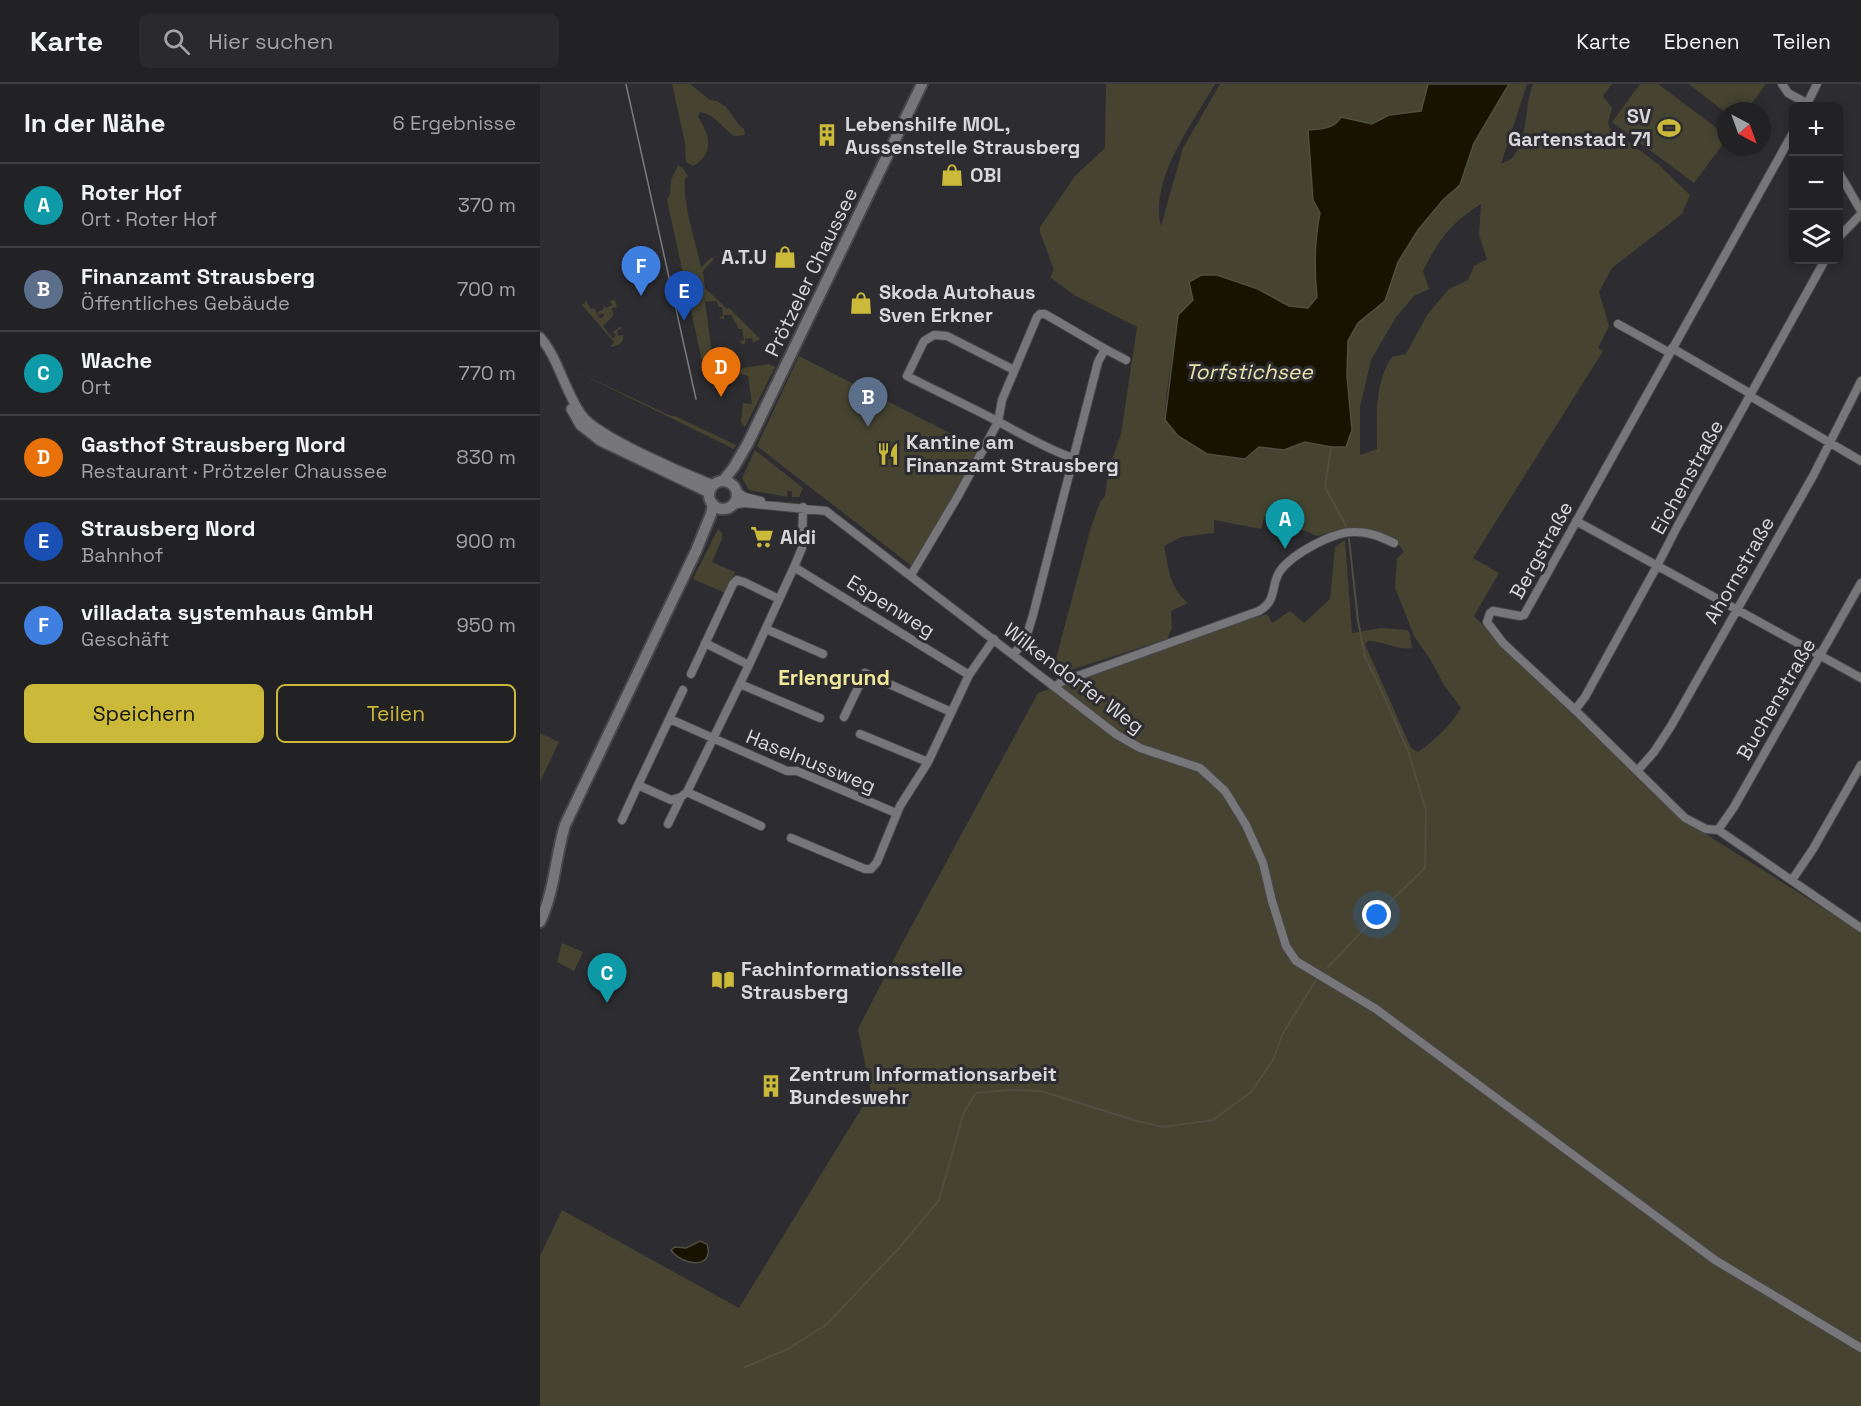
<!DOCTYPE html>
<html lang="de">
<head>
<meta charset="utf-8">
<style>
	body { margin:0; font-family:"Space Grotesk",sans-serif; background:#2a292c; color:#f1f3f6 }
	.controls { position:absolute; right:18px; top:18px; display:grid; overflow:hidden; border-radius:9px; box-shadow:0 3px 9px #0003 }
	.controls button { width:54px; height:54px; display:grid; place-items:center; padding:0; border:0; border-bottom:2px solid #3f3e41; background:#222124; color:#f1f3f6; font:30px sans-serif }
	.compass { position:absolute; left:1177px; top:18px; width:54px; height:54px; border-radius:50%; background:#222124; box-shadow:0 3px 9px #0003; rotate:139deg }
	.you { position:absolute; left:837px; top:831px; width:21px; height:21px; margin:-15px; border:4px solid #fff; border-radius:50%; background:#1a73e8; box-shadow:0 0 0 9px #1a73e833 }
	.badge { display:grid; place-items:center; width:39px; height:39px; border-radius:50%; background:#cbba39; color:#fff; font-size:20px; font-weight:700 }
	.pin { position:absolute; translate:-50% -50px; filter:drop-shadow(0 2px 3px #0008) }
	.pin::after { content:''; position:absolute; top:32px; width:21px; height:18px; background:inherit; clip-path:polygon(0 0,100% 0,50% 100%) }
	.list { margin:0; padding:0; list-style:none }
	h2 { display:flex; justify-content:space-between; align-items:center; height:78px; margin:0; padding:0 24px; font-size:26px }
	h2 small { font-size:20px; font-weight:400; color:#a2a3a6 }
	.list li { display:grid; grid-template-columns:39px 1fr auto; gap:18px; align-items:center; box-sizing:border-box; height:84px; padding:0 24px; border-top:2px solid #3f3e41 }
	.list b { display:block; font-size:22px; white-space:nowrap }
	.list p { margin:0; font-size:20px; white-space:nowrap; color:#a2a3a6 }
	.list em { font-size:20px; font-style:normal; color:#a2a3a6 }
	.actions { display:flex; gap:12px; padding:18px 24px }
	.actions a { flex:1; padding:14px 0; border:2px solid #cbba39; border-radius:9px; text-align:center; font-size:21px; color:#cbba39 }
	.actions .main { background:#cbba39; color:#111 }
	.icon { flex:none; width:33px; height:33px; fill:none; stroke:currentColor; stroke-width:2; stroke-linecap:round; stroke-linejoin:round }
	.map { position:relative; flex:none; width:1321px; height:1322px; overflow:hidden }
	header { display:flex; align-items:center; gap:36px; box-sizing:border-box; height:84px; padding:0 30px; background:#222124; border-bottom:2px solid #3f3e41 }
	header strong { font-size:28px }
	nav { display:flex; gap:33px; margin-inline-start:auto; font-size:21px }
	.search { width:420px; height:54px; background:#2a292c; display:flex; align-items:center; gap:15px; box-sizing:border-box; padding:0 21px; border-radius:9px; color:#a2a3a6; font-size:22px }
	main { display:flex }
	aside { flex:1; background:#222124 }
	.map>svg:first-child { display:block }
</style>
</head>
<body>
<header>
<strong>Karte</strong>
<div class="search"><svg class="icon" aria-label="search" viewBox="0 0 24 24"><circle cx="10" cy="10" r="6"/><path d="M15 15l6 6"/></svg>Hier suchen</div>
<nav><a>Karte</a><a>Ebenen</a><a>Teilen</a></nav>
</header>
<main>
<aside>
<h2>In der Nähe<small>6 Ergebnisse</small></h2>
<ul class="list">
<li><span class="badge" style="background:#0f9aa8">A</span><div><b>Roter Hof</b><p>Ort · Roter Hof</p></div><em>370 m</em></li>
<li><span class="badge" style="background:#5c6f8a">B</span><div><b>Finanzamt Strausberg</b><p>Öffentliches Gebäude</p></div><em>700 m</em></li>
<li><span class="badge" style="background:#0f9aa8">C</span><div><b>Wache</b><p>Ort</p></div><em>770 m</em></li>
<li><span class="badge" style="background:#e8710a">D</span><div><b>Gasthof Strausberg Nord</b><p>Restaurant · Prötzeler Chaussee</p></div><em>830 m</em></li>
<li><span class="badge" style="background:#1a4fb4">E</span><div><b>Strausberg Nord</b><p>Bahnhof</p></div><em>900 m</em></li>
<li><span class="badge" style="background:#3f7fe0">F</span><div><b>villadata systemhaus GmbH</b><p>Geschäft</p></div><em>950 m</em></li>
</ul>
<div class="actions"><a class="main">Speichern</a><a>Teilen</a></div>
</aside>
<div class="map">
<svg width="1321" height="1322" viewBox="0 0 1321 1322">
	<rect width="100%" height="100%" fill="#2d2c30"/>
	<path fill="#464431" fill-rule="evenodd" d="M132,0H150L170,16L177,17L186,23L199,41L204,45L205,51L194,52C183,44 174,30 160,28L158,33C170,51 175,69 153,82L146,78L145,59Z
		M566,0H675C653,39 609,95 621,142L643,64L680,0H888L882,27L849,31L832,41L801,33C793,45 781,45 768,46L773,115L780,129C774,158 774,184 777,213L768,224L749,222L727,210L653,216L638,231L626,314L625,336L722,355L765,358L791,363H806L812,346L809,324L798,315L785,292L957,0H987L961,80C965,78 971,76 973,73C989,53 984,22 993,0H1072L1063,12L1072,24L1068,39L1070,44L1118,80L1150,111L1142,130L1072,184L1059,208L1069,242L1058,264L1063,267L933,474L959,489L934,532L961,560L960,561L1142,735L1321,848V1322H0V1172L22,1126L199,1224L331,1009L318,945L357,869L498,609L628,562L727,530L732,539L750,527L764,539L790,515L795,463L805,456L812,549L841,544L867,546L870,550L872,564C861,567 843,557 828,557L825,560L871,664L878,668C894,657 911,641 921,624L904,601L890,575L874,552L855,503L857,474L864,468L856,456L819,445L802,444L777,452L725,431L721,445L674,436V449L641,453L624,462C629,485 629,503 648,519L631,527L632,544L627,555L515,591L513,586L551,443L560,418L565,412L569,384L581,350L597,243L534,211L510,193L514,186L500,148V143L535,92L565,64ZM941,120L939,151L947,175L934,182L928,196L909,205L887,231L866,270L852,273C834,299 837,334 837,365L820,371V323L831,276L856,233L874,212L889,205L883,187C899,155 911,139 941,120Z
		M1100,0H1118L1186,51V56L1154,99L1072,38Z
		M1149,0H1226L1206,27H1186V29Z
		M138,81L142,83L148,92L145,95C142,117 156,160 161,183L172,173L174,175L163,187L165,204L187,225L189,224L220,255L213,259L212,254L205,255V260H201L200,257L204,256L202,245H199L191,231H184V235H181L179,233L183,232L182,223H178L177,217L165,218L174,284L164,286L127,116L130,110L131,96Z
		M75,216L77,223L72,224L73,232L63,242L73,255L76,251L73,248L80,243L82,244L77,247L78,252L83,251V256L79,261L70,263L74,258L42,221L46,217L51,225L54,224L60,235L64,232L63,229L59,231L58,228L64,225L63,221L66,224L72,221L70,217Z
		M259,272L441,365L373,483L217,362Z
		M229,280L235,283L205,343L201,338L203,319L212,320L208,292L200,290V287L203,284Z
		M27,283L131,332H135L196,361L194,365Z
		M215,366L263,404L259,413H252V407H247L248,413L209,406L202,394Z
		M178,445L182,449V455L172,478L195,488L185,509L153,495Z
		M0,649L19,658L0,698Z
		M22,859L43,868L34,887L17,878Z"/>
	<path fill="#171300" stroke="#514e41" stroke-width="1.5" d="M888,0H969L934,59L920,101L903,116L878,146L858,178L845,217L818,239L808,257L807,292L812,346L806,363H791L765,358L744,366L719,363L705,375L667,370L638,352L625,336L638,231L653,216L649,198L661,191H677L718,205L749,222L768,224L777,213C774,184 774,158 780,129L773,116L768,46C781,45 794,45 801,33L832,40L849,31L881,27Z
		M160,1157L167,1160C175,1186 142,1182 131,1166L135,1163L146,1164Z"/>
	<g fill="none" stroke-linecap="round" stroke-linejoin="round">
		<path stroke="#514e41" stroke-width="2" d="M791,363L785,403L806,442
			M788,883L847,821L885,784L886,726L868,667L839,601L825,573L818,537L809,455
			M205,1283L248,1265L287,1240L359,1164L399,1116L424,1028L436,1009L468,1006L501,1007L597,1037L623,1043L673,1036L711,1008L733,976L742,951L776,896"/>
		<g stroke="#48474a" stroke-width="10">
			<path id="minor" d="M1242,0L1248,9L1268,20
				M1266,22L1277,0
				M1254,47L984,531L980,532L953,527L950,529L947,538L963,559L1035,626L1145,734L1166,745L1178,746L1184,750L1321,844
				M1298,87L1321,127
				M1298,154L1321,130
				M1078,240L1130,269
				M1132,264L1211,310
				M565,265L586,276
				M474,286L407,252L394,251L384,257L367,292C398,308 429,322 459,338C483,351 507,365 533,374
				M1210,312L1321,377
				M196,407L205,413L221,417
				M192,421L204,419L286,427L577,651L600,664L660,684L685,707L706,741L723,779L732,817L746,862L756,877L836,925L1175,1176L1321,1264
				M1036,437L1321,594
				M254,483L429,591
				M371,491L418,412L458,338L462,316L497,233L500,230H505L565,265L558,278L493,531L486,554L474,570
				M226,545L283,570
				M165,559L209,581
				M151,590L193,500L197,496L204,498L239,515
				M200,600L280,634
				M516,602L521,598L719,527C738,516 730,502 740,487C752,470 793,448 813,448C828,447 841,453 854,459
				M1035,626L1045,613L1117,482L1137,443L1285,176
				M304,633L325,589L411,628
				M130,635L247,687H257L356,729
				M320,650L388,678
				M1098,686L1114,668L1131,642L1273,392L1321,297
				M147,708L221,742
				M141,713L131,716L98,701L143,606
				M82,736L98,701
				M128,740L141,713L147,708L209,581L254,483L262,464L263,423
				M1178,746L1194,723L1321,499
				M251,754L325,785H331L337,778L360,722L388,678L429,591L454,555
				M1252,796L1273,765L1321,681"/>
		</g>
		<g stroke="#48474a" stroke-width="12">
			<path id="tertiary" d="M0,253C19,275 24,306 41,330C55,352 145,390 173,401
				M31,325L40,341L60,357L169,409"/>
		</g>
		<g stroke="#48474a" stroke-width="14">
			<path id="secondary" d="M183,397L194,383L208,359L382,0
				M169 411a14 14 0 1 1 28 0a14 14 0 1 1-28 0Z
				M0,838C15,806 15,774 25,741L156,467L171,430L173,420"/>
		</g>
		<use href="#minor" stroke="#77777a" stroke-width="8"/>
		<use href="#tertiary" stroke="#77777a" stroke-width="9"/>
		<use href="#secondary" stroke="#77777a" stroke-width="10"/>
		<path stroke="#7b7a7d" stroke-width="1.5" d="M86,0L156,315"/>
	</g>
	<defs>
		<g id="stadium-bare" transform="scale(1.8)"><path d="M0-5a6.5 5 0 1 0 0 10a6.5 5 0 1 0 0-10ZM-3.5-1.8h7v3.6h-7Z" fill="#cbba39" stroke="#2d2c30" stroke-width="2.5" paint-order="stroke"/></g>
		<g id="building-bare" transform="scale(1.8)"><path d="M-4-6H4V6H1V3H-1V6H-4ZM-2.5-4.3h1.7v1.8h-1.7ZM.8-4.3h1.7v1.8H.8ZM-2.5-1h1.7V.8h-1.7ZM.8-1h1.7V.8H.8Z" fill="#cbba39" stroke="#2d2c30" stroke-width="2.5" paint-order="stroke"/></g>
		<g id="shop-bare" transform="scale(1.8)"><path d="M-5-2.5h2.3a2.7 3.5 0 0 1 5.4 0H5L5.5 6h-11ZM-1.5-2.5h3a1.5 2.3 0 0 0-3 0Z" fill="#cbba39" stroke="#2d2c30" stroke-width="2.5" paint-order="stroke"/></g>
		<g id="restaurant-bare" transform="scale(1.8)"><path d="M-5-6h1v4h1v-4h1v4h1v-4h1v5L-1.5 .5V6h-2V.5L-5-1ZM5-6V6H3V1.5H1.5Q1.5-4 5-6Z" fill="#cbba39" stroke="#2d2c30" stroke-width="2.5" paint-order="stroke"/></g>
		<g id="supermarket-bare" transform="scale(1.8)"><path d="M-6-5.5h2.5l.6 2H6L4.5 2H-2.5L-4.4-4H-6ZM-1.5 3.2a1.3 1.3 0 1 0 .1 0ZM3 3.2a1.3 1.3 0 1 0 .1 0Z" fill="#cbba39" stroke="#2d2c30" stroke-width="2.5" paint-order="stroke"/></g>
		<g id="library-bare" transform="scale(1.8)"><path d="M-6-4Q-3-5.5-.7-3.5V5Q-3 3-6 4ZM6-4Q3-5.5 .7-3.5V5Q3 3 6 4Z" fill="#cbba39" stroke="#2d2c30" stroke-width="2.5" paint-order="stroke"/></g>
	</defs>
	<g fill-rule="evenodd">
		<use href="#stadium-bare" x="1129" y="44"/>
		<use href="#building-bare" x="287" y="51"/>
		<use href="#shop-bare" x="412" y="91"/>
		<use href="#shop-bare" x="245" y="173"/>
		<use href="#shop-bare" x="321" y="219"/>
		<use href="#restaurant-bare" x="348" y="370"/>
		<use href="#supermarket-bare" x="222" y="453"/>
		<use href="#library-bare" x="183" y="896"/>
		<use href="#building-bare" x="231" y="1002"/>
	</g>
	<g text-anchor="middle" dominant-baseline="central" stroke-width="6" stroke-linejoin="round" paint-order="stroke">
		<g font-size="20" font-weight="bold" fill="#d8d7d9" stroke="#2d2c30" text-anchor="start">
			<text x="1111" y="32" text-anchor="end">SV<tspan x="1111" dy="23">Gartenstadt 71</tspan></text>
			<text x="305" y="40">Lebenshilfe MOL,<tspan x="305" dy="23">Aussenstelle Strausberg</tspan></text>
			<text x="430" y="91">OBI</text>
			<text x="227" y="173" text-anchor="end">A.T.U</text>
			<text x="339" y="208">Skoda Autohaus<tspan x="339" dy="23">Sven Erkner</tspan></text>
			<text x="366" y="358">Kantine am<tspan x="366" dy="23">Finanzamt Strausberg</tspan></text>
			<text x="240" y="453">Aldi</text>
			<text x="201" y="885">Fachinformationsstelle<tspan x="201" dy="23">Strausberg</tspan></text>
			<text x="249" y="990">Zentrum Informationsarbeit<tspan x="249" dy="23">Bundeswehr</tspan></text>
		</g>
		<g font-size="20" fill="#d8d7d9" stroke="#2d2c30">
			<text transform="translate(271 188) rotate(-64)">Prötzeler Chaussee</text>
			<text transform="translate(1147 393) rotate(-61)">Eichenstraße</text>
			<text transform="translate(1001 466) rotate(-61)">Bergstraße</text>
			<text transform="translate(1199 486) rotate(-60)">Ahornstraße</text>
			<text transform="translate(351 522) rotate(32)">Espenweg</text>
			<text transform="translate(534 594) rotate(37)">Wilkendorfer Weg</text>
			<text transform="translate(1236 615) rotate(-60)">Buchenstraße</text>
			<text transform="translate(271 677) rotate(22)">Haselnussweg</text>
		</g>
		<g font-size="21" font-style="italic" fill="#eae3ac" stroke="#2d2c30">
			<text x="709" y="287">Torfstichsee</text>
		</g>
		<g font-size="21" font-weight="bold" fill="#f1e798" stroke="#2d2c30">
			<text x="294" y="593">Erlengrund</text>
		</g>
	</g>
</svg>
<div class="controls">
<button>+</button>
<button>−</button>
<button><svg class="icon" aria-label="layers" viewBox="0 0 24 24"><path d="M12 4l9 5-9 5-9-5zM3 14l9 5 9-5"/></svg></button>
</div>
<svg class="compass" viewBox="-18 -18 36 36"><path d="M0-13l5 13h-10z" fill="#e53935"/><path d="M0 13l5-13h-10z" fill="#a2a3a6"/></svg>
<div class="you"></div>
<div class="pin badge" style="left:745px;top:465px;background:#0f9aa8">A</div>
<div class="pin badge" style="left:328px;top:343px;background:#5c6f8a">B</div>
<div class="pin badge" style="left:67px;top:919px;background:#0f9aa8">C</div>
<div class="pin badge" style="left:181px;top:313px;background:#e8710a">D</div>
<div class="pin badge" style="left:144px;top:237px;background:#1a4fb4">E</div>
<div class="pin badge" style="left:101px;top:212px;background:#3f7fe0">F</div>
</div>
</main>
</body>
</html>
